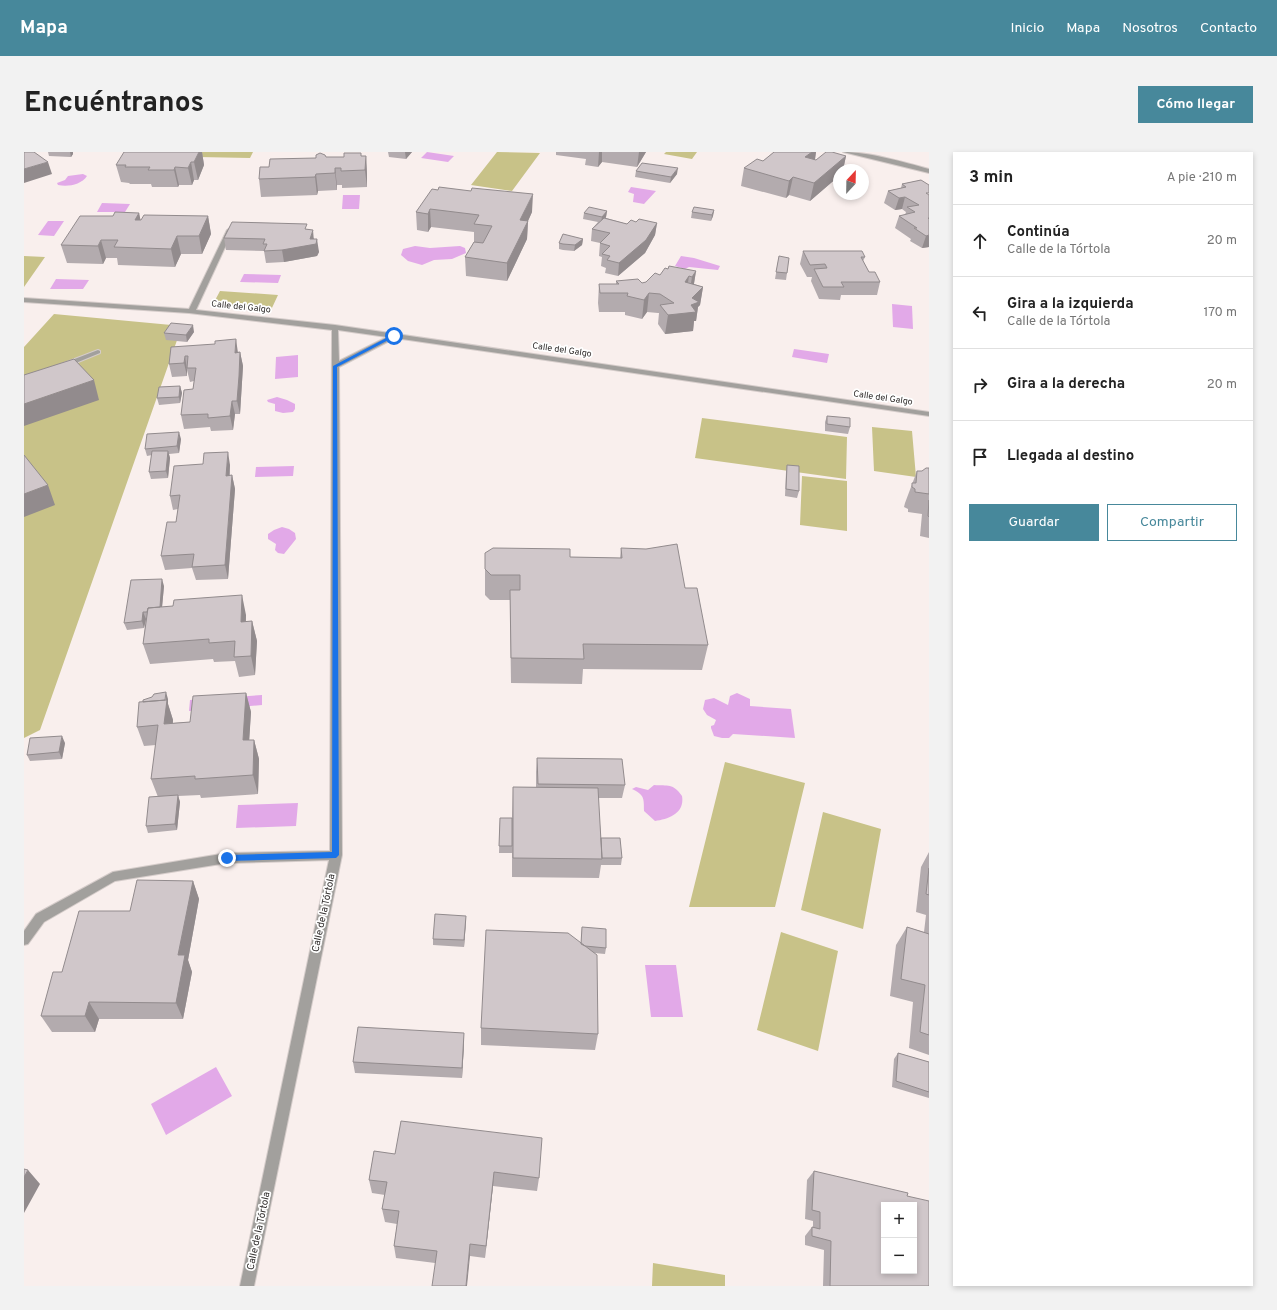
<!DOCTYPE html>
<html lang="es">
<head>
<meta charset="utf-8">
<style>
	body { margin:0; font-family:Overpass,sans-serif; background:#f2f2f2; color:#222 }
	.controls { position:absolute; right:12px; bottom:12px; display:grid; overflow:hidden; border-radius:0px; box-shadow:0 2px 6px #0003 }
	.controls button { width:36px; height:36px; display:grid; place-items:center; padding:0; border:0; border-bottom:1px solid #e0e0e0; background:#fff; color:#222; font:20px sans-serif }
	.compass { position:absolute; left:809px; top:12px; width:36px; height:36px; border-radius:50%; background:#fff; box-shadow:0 2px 6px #0003; rotate:22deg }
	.stop { position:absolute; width:12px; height:12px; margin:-9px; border:3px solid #1a73e8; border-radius:50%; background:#fff }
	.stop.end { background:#1a73e8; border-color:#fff; box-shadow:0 1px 4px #0008 }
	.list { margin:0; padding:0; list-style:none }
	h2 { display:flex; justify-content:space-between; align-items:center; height:52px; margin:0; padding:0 16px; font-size:17px }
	h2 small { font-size:13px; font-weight:400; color:#767676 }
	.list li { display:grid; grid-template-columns:26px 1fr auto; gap:12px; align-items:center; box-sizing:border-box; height:72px; padding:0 16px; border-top:1px solid #e0e0e0 }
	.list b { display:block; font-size:15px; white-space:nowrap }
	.list p { margin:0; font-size:13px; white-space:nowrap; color:#767676 }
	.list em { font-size:13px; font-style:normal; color:#767676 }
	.actions { display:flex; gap:8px; padding:12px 16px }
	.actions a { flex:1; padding:9px 0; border:1px solid #47889b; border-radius:0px; text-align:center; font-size:14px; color:#47889b }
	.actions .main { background:#47889b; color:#fff }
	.icon { flex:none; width:22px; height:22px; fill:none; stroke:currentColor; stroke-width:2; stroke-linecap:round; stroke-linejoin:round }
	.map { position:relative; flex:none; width:905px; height:1134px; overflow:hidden; border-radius:0px }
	header { display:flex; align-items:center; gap:24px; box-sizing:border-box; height:56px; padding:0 20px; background:#47889b; color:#fff }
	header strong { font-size:19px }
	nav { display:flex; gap:22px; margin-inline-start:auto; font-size:14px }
	.intro { display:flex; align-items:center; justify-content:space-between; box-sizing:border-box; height:96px; padding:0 24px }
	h1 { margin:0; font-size:28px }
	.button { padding:10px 18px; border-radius:0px; background:#47889b; color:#fff; font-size:14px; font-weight:700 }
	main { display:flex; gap:24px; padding:0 24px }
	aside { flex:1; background:#fff; border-radius:0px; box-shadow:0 2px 6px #0003 }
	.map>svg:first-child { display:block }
</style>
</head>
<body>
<header>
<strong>Mapa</strong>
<nav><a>Inicio</a><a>Mapa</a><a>Nosotros</a><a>Contacto</a></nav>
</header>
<div class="intro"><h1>Encuéntranos</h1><a class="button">Cómo llegar</a></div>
<main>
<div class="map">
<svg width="905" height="1134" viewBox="0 0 905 1134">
	<rect width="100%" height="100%" fill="#f9efed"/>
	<path fill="#c8c288" d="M177,0H229L226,6L174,5Z
		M473,0L516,1L488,39L447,33Z
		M642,0H673L668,7L640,2Z
		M0,104L21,105L0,135Z
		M196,139L254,143L247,158L188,154Z
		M30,162L158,174L16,578L0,586V195Z
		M678,266L823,285L822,327L671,306Z
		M848,275L888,279L892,325L850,319Z
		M778,324L823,329V379L776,373Z
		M701,610L781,631L751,755H665Z
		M799,660L857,677L839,777L777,758Z
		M757,780L814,799L794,899L733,878Z
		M629,1111L701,1123V1134H628Z"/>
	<path fill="#e2a9e8" d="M403,0L430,4L424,10L397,6Z
		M59,22L63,24C57,33 44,35 34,33L33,31L41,28L44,24Z
		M607,35L632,39L620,52L609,50L610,42L604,40Z
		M319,43H336L335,57H318Z
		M78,51L106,52L101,60H73Z
		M24,69H40L30,84L14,83Z
		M391,94L406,96L436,94L441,96L442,101L428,107L410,108L398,113L384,109L377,103L379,97Z
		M657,104L670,106L696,114L694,118L665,115L661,117L651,114Z
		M220,122L257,123L254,131L216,130Z
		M32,127L65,128L59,137H26Z
		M868,152L888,154L889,177L869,175Z
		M770,197L805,202L803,211L768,205Z
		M274,203V225L251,227L252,205Z
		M253,245L263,248L271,252V257L269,260L259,261L251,259V252L244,250L243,248Z
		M270,314L269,324L231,325L232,315Z
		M258,375L265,377L271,381L272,387L260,402L254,401L251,398L252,392L244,387V382L250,378Z
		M713,541L726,547V554L767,557L771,586L709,582L705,586H698L690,584L687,576V574L690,573L692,568L683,563L679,557L681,548L690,546L704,553L706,544Z
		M238,543V553L165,559L166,548Z
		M630,633C644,634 649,631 658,644C661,661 645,667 631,669L620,659C620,645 620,643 608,637L612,635L624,638Z
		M274,651L272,674L212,676L214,653Z
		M621,813H652L659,865H627Z
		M192,915L208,944L142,983L127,952Z"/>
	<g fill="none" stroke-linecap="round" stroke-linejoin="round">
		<g stroke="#d5ccca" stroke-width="2">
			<path id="street" d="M819,0C845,0 880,10 905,17V21Z
				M206,76L209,78L172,158L311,173L905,260V264L371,186L315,215L318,703L230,1134H216L305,708L203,711L91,729L20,770L4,792L0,793V779L12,762L89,720L203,701L306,699L308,178L165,161L0,150V146L165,157L203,78ZM314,178L363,185L315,209Z
				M74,198L76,199V201L42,215H36L35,213Z"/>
		</g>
		<use href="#street" fill="#a2a09d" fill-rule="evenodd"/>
	</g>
	<path fill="#b3abae" d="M24,0H49V2L47,5L25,4Z
		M178,0L180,13L174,28H170L168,33H155L154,35H128L127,32H106L105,31L97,30L92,13Z
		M364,0H388L382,7L365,5Z
		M532,0H622L613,15L578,10L574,15L561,13L562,7L532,3Z
		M750,0H792L791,8H792L822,4L819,18H815V24L786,49L765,43L762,46L717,34L720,16L739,9Z
		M337,4H342L343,22V35L318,36V33H313V38L294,39L293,43L237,45L235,27L245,15Z
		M612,19L653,22L646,31L611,25Z
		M897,28L905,95L898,96L886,89L887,87L871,76L875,64L881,63L882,60L878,57L871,58L860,51L864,39L877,36L878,32Z
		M414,38L508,60L504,69L503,87L483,129L442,124L441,105L450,90V80L407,75L404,80L393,78L392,60Z
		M690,58L689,64L687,69L667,66L668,60Z
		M583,59L582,65V66L603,72L612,70L633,71L631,83L621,101L594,124L581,121L582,116L577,114L578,105L575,104L576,91L567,89L568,77L574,70L559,67L560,61Z
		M115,61L116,68L184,64L187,82L178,102H157L151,115L94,113L93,106H82L79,112L43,111L37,93L89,64Z
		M284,77L290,87L295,100L293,104L260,110L242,111L240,99L202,98L200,86Z
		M559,87L558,93L550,99L539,98L535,97V91Z
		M779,99L841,105L839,109L845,120L856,130L853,143H817L816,148L795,147L787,129L788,125H783L776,112Z
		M755,104L763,121L762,128L751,127Z
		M644,117L672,119L670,132L679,135L676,153L674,155L672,169H670L669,179L641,182L634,172L635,161H634L623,160L618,167L601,163V160H575L574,151L575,132H592V129L618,131L622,130L636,123Z
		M170,180L163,190L142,188L140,181Z
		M147,195L216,200L219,214L216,262H211L209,278L187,279L186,275L160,277L157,263L169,237L170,229L166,230L163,218V224L148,225L145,212Z
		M156,234L158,241L156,251L135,253L133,246Z
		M803,264L826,275L824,282L801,279V270Z
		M157,287L155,301L145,302L146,306L144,326L127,327L125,320L128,303L123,304L121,297Z
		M206,313V324L208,323L211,337L204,427L172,428L168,416L141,418L137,404L152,370L154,357L149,358L146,344Z
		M763,313L775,339L773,346L761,344L762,320Z
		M905,316V386L896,384L898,362L884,360V357L880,355L881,351L893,319H898Z
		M597,396L661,436L684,493L678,518L559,517L558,532L487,531L486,463V448H466L461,443V401L546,405L596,406Z
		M140,434L138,455L222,463V470L228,469L233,489L231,523L215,525L211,509L190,510L189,507L126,512L119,492L122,467L120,476L103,478L100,471Z
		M222,541L227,560L225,588H230L235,607L234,642L177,646L176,643L154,644L156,650L153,678L124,681L122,674L134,645L127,627L132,593L120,594L113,575L144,547V552L149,568V571L166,570Z
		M41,591L38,607L6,609L3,603Z
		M513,606L601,633L598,646H574L577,686L598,706L597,713H577L575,726L488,725V701H475L476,666H488L489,635H512V620Z
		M905,700V903L885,896L889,850L866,844L872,793L883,775L900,780L902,763L892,760L897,715Z
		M169,729L175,747L164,808L168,820L159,867H75L71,880H28L17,864L38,820L106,759Z
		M442,764L440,795L409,793V787Z
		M558,775L582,796L581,802L570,801L574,882L571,898L457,893V876L557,791Z
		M440,892L438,926L331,921L329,910Z
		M874,901L905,910V946L868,935L870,907Z
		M350,999L515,1026L513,1039L469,1034L461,1106L446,1104L411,1111L372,1106L370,1094L373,1072L361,1070L358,1057L361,1043L348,1041L345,1028Z
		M790,1019L883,1044L905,1134H799L800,1098L781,1093V1084L788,1075H789V1069L781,1067L783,1028Z"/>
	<path fill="#928b8d" d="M46,0H49V2L47,5Z
		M175,0H178L180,13L174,28L170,10Z
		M381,0H388L382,7Z
		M575,0H578V10L574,15Z
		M615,0H622L613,15Z
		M788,0H792L790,13L781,5Z
		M342,4L343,22V35L341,18Z
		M822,4L819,18H815V24L786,49L790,31Z
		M24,10L28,22L0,31V17Z
		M167,10L170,28L168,33L164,16Z
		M151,15L155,33L154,35L150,18Z
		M311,16L313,33V38L311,21Z
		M654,16L653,22L646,31L647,25Z
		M292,22L294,39L293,43L291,25Z
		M769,25L765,43L762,46L765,29Z
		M509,42L508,60L504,69L503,87L483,129V111L496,68Z
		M881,45L878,57L871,58L875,46Z
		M406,57L407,75L404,80V62Z
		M690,58L689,64L687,69L688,63Z
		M583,59L582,65L577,71L578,65Z
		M115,61L119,79L111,68Z
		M184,64L187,82L178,102L175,84Z
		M633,71L631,83L621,101L594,124L595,111Z
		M289,78L290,90L293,87L295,100L293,104L260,110L258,98L286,87Z
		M905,83V95L898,96L902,84Z
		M153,84L157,102L151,115L147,97Z
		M559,87L558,93L550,99L551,93Z
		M77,88L82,106L79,112L74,94Z
		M672,119L669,137L665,143L668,125Z
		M665,124L662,143L661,130Z
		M679,135L676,153L674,155L672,169H670L669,179L641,182L644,163L668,146Z
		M625,141L623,160L618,167L620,148Z
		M169,173L170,180L163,190L162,183Z
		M212,187L214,201H211Z
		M216,200L219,214L216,262L213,249Z
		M161,204L163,218V224L160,211Z
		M70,228L75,248L0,274V252Z
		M156,234L158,241L156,251L155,245Z
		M208,249L211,262L209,278L206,264Z
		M155,280L157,287L155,301L153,294Z
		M144,299L146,306L144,326L142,319Z
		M204,300L206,313L204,338L202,324Z
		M208,323L211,337L204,427L201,413Z
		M24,333L31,353L0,365V342Z
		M138,427L140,434L137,466L135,459Z
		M218,443L222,463L221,490L217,470Z
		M119,460L122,467L120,476L118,469Z
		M228,469L233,489L231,523L227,504Z
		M142,540L144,547V552L149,568L147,591L140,572Z
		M222,541L227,560L224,608L219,588Z
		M38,584L41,591L38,607L35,600Z
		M230,588L235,607L234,642L229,623Z
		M154,643L156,650L153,678L151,672Z
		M169,729L175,747L164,808L168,820L159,867L152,851L154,803Z
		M442,764V770L440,795V788Z
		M65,850L75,867L71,880L61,864Z
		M440,881V892L438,926V916Z
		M4,1018L16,1032L0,1061V1025Z
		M470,1020L469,1034L461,1106L462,1094Z
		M446,1092V1104L443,1134H442Z"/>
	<path fill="#d0c7ca" stroke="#928b8d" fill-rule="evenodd" d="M0,0H10L24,10L0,17Z
		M100,0H175L170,10H167L164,16L151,15L150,18H124L126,15H101L102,13H92Z
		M750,0H788L781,5L792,8L802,0H808L822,4L790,31L769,25L765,29L720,16L733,7L739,9Z
		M296,1L301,3L302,5H320V1H337V4H342L341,18L317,19V16H311V21L292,22L291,25L235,27L236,15H245L246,7L292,6V3Z
		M618,11L654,16L647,25L612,19Z
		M897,28L905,33V41H902L905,43V66H904L905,67V83L902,84L890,76H893L875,64L891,60L883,55L895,53L881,45L875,46L864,39L882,35L878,32Z
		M415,35L447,39L448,36L509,42L496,68L504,69L483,111L441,105L450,90L459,91L468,74L450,72L455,63L406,57L404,62L392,60L408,37L414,38Z
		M565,55L583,59L578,65L560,61Z
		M670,55L690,58L688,63L668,60Z
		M91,60L115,61L111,68H117L120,63L184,64L175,84H153L147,97L90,95L94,88H77L74,94L37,93L56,64H89Z
		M580,66L603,72L607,68L612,70L615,67L633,71L622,88L595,111L583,108L586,104L578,102L586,94L576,91L586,81L568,77Z
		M208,70L283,72L281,77L289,78L286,87H293L292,92L258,98L240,99L243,92H239L241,87L200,86Z
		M539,82L559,87L551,93L539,92L535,91Z
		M779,99H838L841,105H837L845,120H851L856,130H817L820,135H799L790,117L803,116L801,112L786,113Z
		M755,104L765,106L763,121L752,120Z
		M645,114L672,119L668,125L665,124L661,130L679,135L668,146L675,150L667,153L672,160L644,163L636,153L650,151L636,142L625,141L620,148L603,144L604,141H576L575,132H595L592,129L614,127L618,131L622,130L631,121L636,123L641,116L644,117Z
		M147,171L169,173L162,183L140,181Z
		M212,187L211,201L216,200L215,224L213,249H208L206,264L184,266V262L157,263L160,238L169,237L172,216H163L164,204H161L160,211L145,212L147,195L191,192V189Z
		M50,207L70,228L0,252V223Z
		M156,234L155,245L133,246L135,235Z
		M803,264L826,266V275L803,272Z
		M155,280L153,294L121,297L123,282Z
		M128,299H144L142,319L125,320Z
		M204,300L202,324L208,323L201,413L168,415L170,402L137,404L143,370H152L156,343L146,344L150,314L179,312L180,301Z
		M0,303L24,333L0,342Z
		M763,313L775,314V339L762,337Z
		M902,316H905V342L891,340V337L888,335V331H892L893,319H898Z
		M905,348V365L904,364Z
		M653,392L661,436H673L684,493L559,492L560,507L487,506L486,438H496V423H467L461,417V401L469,396L546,397V405L598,406L597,396L622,397Z
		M138,427L136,455L124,456L123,460H119L118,469L100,471L107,428Z
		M218,443L217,470L228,469L227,504L210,505L211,489L185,491V487L119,492L124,456L149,454L150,448Z
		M142,540L141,548L119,550V548L128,545L130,542Z
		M222,541L219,588H230L229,623L171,627V624L127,627L134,573L113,575L115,550L143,548L140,572L166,570L169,544Z
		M38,584L35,600L3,603L6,586Z
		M513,606L598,607L601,633L514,632Z
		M489,635L574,636L578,707L489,706Z
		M154,643L151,672L122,674L125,645Z
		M476,666H488V694H475Z
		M577,686H596L598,706H578Z
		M905,716V743L902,742Z
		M113,728L169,729L154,803H161L152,851L65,850L61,864H17L29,820H38L55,759H106Z
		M411,762L442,764L440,788L409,787Z
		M558,775L582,777V796L561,794L557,792Z
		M883,775L905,782V883L896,880L901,833L877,827Z
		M462,778L544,781L573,803L574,882L457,876Z
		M334,875L440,881L438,916L329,910Z
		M874,901L905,910V940L872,929Z
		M377,969L518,986L515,1026L470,1020L462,1094L446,1092L442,1134H408L413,1099L370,1094L375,1059L358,1057L363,1030L345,1028L350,999L371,1002Z
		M0,1017L4,1018L0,1025Z
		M790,1019L884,1041L883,1044L905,1049V1134H806L807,1089L788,1084V1075L796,1077V1060L788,1058ZM860,1053H890V1119H860Z"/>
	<path fill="#1a73e8" d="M368,183L372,184L313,215L315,703L312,706L203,709L199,706L203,703L308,700L309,214Z"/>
	<g text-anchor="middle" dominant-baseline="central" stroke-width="3.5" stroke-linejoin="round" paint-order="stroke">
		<g font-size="9" fill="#302d2c" stroke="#fff">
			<text transform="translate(217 155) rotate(6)">Calle del Galgo</text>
			<text transform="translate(538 198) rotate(8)">Calle del Galgo</text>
			<text transform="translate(859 246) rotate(8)">Calle del Galgo</text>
		</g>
		<g font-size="10" fill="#302d2c" stroke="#fff">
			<text transform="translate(300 761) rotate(-78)">Calle de la Tórtola</text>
			<text transform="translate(235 1079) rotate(-78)">Calle de la Tórtola</text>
		</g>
	</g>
</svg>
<div class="controls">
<button>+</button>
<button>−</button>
</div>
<svg class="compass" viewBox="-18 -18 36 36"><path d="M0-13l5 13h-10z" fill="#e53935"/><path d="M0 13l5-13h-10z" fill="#767676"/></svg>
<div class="stop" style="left:370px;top:184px"></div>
<div class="stop end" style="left:203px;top:706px"></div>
</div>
<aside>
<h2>3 min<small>A pie · 210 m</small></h2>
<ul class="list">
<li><svg class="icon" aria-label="ahead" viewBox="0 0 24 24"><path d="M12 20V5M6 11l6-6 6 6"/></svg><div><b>Continúa</b><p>Calle de la Tórtola</p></div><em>20 m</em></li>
<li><svg class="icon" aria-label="left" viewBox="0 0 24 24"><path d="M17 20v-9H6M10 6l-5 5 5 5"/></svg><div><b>Gira a la izquierda</b><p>Calle de la Tórtola</p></div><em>170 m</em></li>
<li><svg class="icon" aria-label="right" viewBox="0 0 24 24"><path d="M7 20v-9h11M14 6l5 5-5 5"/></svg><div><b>Gira a la derecha</b></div><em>20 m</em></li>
<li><svg class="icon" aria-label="arrive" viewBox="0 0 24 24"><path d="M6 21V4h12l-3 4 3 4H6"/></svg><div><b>Llegada al destino</b></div></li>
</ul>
<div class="actions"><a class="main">Guardar</a><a>Compartir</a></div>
</aside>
</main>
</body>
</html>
